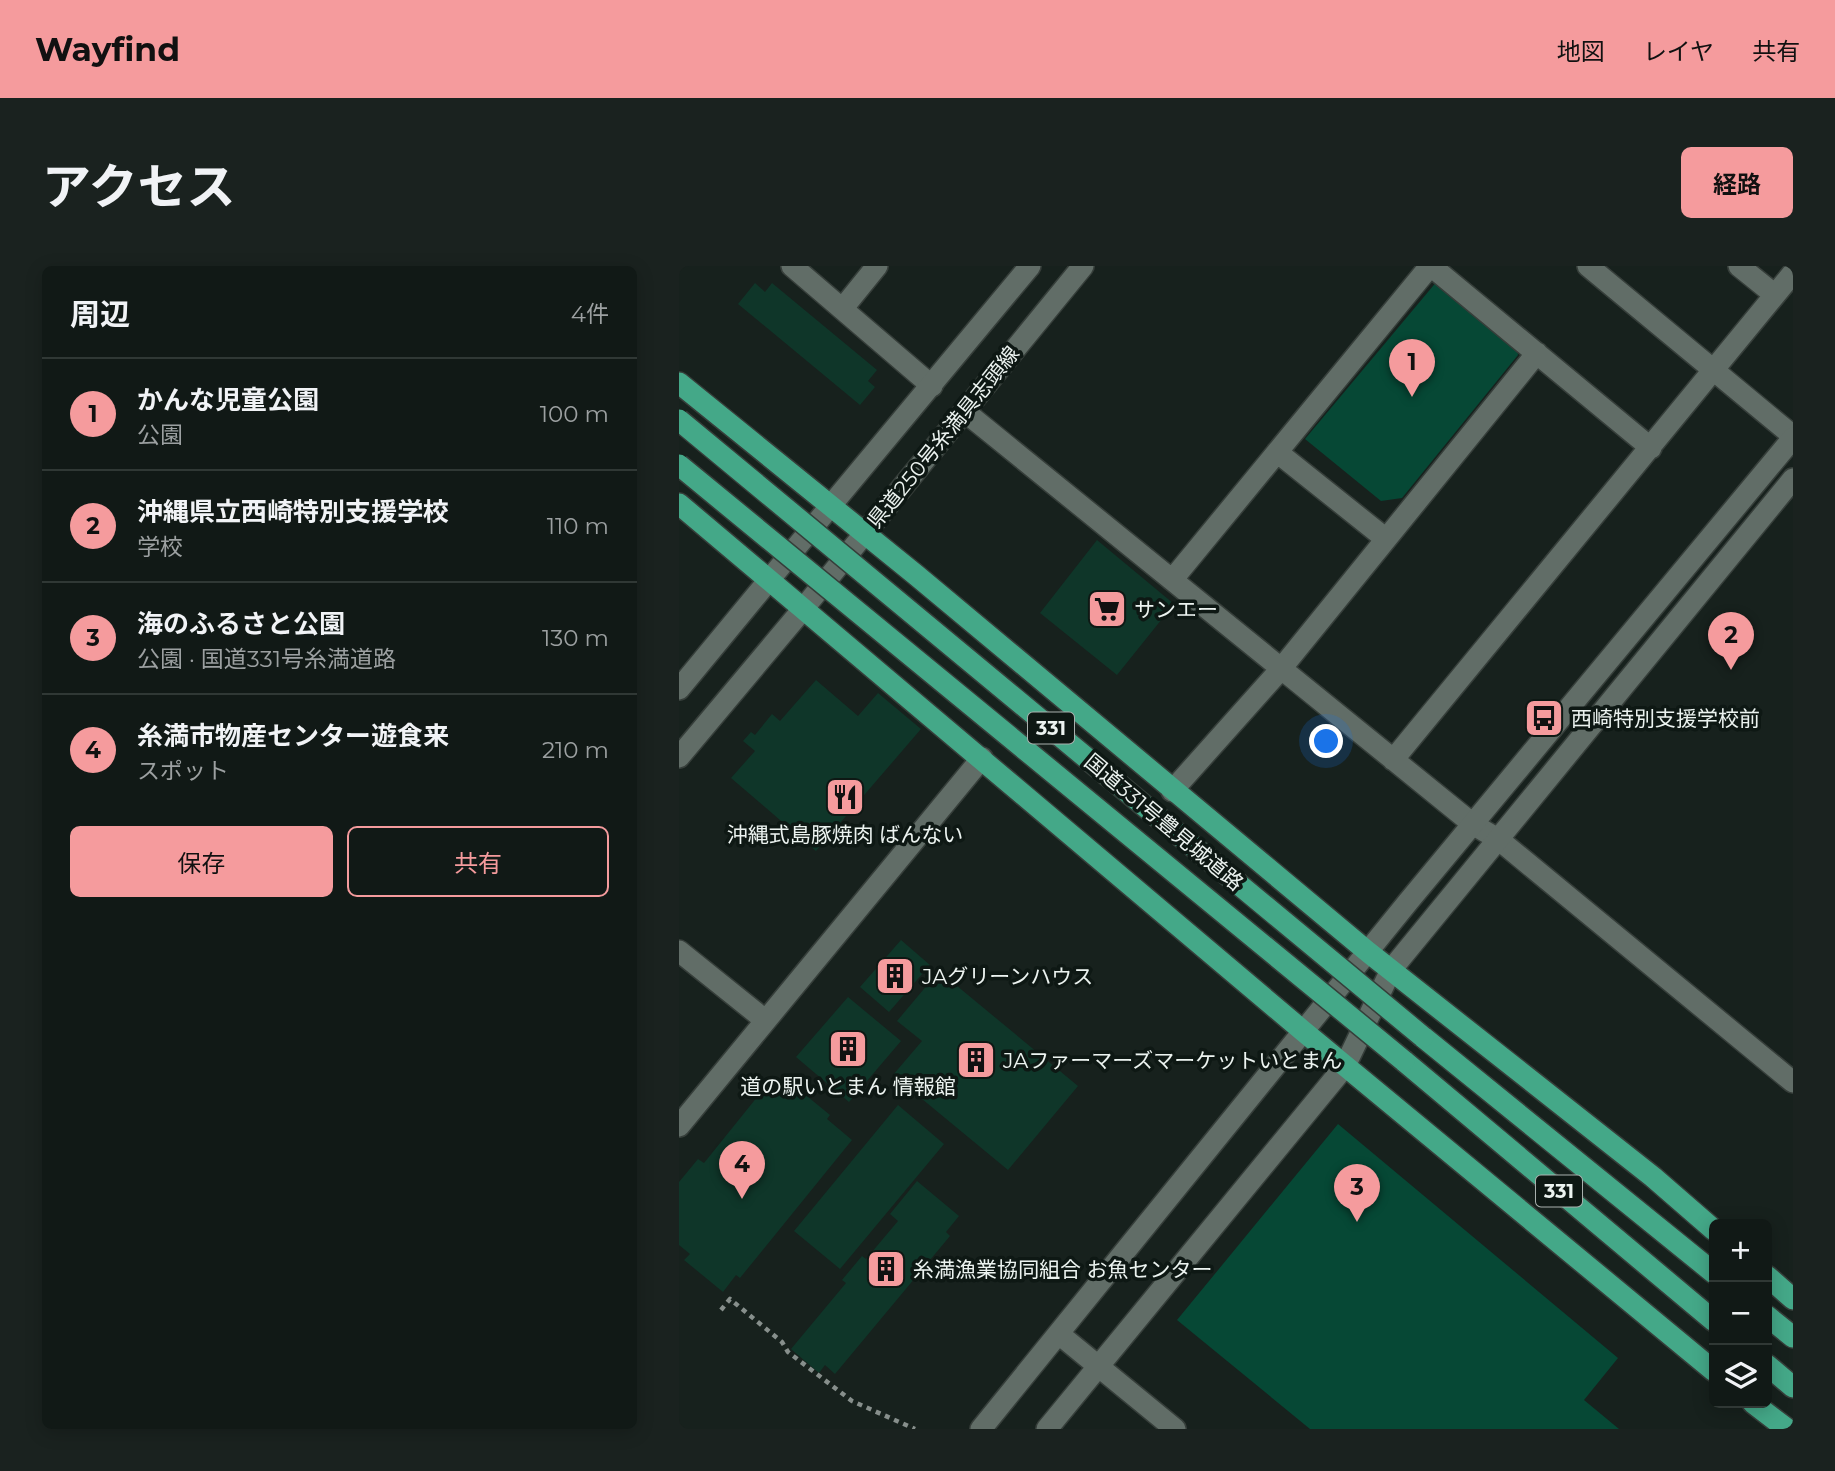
<!DOCTYPE html>
<html lang="ja">
<head>
<meta charset="utf-8">
<style>
	body { margin:0; font-family:Montserrat,"Noto Sans JP",sans-serif; background:#1a221f; color:#f1f3f6 }
	.controls { position:absolute; right:21px; bottom:21px; display:grid; overflow:hidden; border-radius:10px; box-shadow:0 4px 18px #0003 }
	.controls button { width:63px; height:63px; display:grid; place-items:center; padding:0; border:0; border-bottom:2px solid #303835; background:#111916; color:#f1f3f6; font:35px sans-serif }
	.you { position:absolute; left:648px; top:476px; width:24px; height:24px; margin:-18px; border:5px solid #fff; border-radius:50%; background:#1a73e8; box-shadow:0 0 0 10px #1a73e833 }
	.badge { display:grid; place-items:center; width:46px; height:46px; border-radius:50%; background:#f59b9d; color:#111; font-size:23px; font-weight:700 }
	.pin { position:absolute; translate:-50% -58px; filter:drop-shadow(0 2px 4px #0008) }
	.pin::after { content:''; position:absolute; top:37px; width:24px; height:21px; background:inherit; clip-path:polygon(0 0,100% 0,50% 100%) }
	.list { margin:0; padding:0; list-style:none }
	h2 { display:flex; justify-content:space-between; align-items:center; height:91px; margin:0; padding:0 28px; font-size:30px }
	h2 small { font-size:23px; font-weight:400; color:#9ca0a1 }
	.list li { display:grid; grid-template-columns:46px 1fr auto; gap:21px; align-items:center; box-sizing:border-box; height:112px; padding:0 28px; border-top:2px solid #303835 }
	.list b { display:block; font-size:26px; white-space:nowrap }
	.list p { margin:0; font-size:23px; white-space:nowrap; color:#9ca0a1 }
	.list em { font-size:23px; font-style:normal; color:#9ca0a1 }
	.actions { display:flex; gap:14px; padding:21px 28px }
	.actions a { flex:1; padding:16px 0; border:2px solid #f59b9d; border-radius:10px; text-align:center; font-size:24px; color:#f59b9d }
	.actions .main { background:#f59b9d; color:#111 }
	.icon { flex:none; width:38px; height:38px; fill:none; stroke:currentColor; stroke-width:2; stroke-linecap:round; stroke-linejoin:round }
	.map { position:relative; flex:none; width:1114px; height:1163px; overflow:hidden; border-radius:10px }
	header { display:flex; align-items:center; gap:42px; box-sizing:border-box; height:98px; padding:0 35px; background:#f59b9d; color:#111 }
	header strong { font-size:33px }
	nav { display:flex; gap:38px; margin-inline-start:auto; font-size:24px }
	.intro { display:flex; align-items:center; justify-content:space-between; box-sizing:border-box; height:168px; padding:0 42px }
	h1 { margin:0; font-size:49px }
	.button { padding:18px 32px; border-radius:10px; background:#f59b9d; color:#111; font-size:24px; font-weight:700 }
	main { display:flex; gap:42px; padding:0 42px }
	aside { flex:1; background:#111916; border-radius:10px; box-shadow:0 4px 18px #0003 }
	.map>svg:first-child { display:block }
</style>
</head>
<body>
<header>
<strong>Wayfind</strong>
<nav><a>地図</a><a>レイヤ</a><a>共有</a></nav>
</header>
<div class="intro"><h1>アクセス</h1><a class="button">経路</a></div>
<main>
<aside>
<h2>周辺<small>4件</small></h2>
<ul class="list">
<li><span class="badge">1</span><div><b>かんな児童公園</b><p>公園</p></div><em>100 m</em></li>
<li><span class="badge">2</span><div><b>沖縄県立西崎特別支援学校</b><p>学校</p></div><em>110 m</em></li>
<li><span class="badge">3</span><div><b>海のふるさと公園</b><p>公園 · 国道331号糸満道路</p></div><em>130 m</em></li>
<li><span class="badge">4</span><div><b>糸満市物産センター遊食来</b><p>スポット</p></div><em>210 m</em></li>
</ul>
<div class="actions"><a class="main">保存</a><a>共有</a></div>
</aside>
<div class="map">
<svg width="1114" height="1163" viewBox="0 0 1114 1163">
	<rect width="100%" height="100%" fill="#17211d"/>
	<path fill="#064835" d="M759,14L837,74L839,89L723,232L702,235L626,173Z
		M659,858L939,1092L905,1134L940,1163H631L498,1054Z"/>
	<path fill="#0f3629" d="M76,17L86,26L93,17L198,104L189,115L196,121L181,139L59,38Z
		M418,274L495,338L438,409L361,347Z
		M137,414L179,450L199,427L242,463L137,585L52,512L76,485L64,475L72,466L76,469L93,448L101,455Z
		M222,674L251,699L210,746L181,721Z
		M260,705L399,820L329,904L214,809L243,775L218,755Z
		M169,731L222,775L170,836L117,791Z
		M95,810L120,830L123,826L151,849L148,853L173,874L61,1012L57,1009L44,1026L5,994L11,988L0,979V916L19,893L25,897Z
		M219,839L265,878L161,1003L115,965Z
		M238,915L280,950L267,966L271,970L156,1108L146,1099L140,1107L112,1083L167,1017L163,1014L183,990L187,993L219,955L211,948Z"/>
	<g fill="none" stroke-linecap="round" stroke-linejoin="round">
		<g stroke="#363e3a" stroke-width="24">
			<path id="minor" d="M113,0L253,120
				M752,0L972,182
				M909,0L1114,170
				M1060,0L1096,29
				M164,42L198,0
				M285,145L795,559L819,573L1114,816
				M598,186L707,273
				M493,314L751,0
				M714,494L1114,7
				M493,525L601,404L858,87
				M0,685L86,754
				M0,860L303,492"/>
		</g>
		<g stroke="#363e3a" stroke-width="24">
			<path id="tertiary" d="M0,423L90,314
				M0,491L124,343
				M380,1068L496,1163
				M302,1163L729,636L1114,172
				M368,1163L666,800L712,704L1114,213"/>
		</g>
		<g stroke="#363e3a" stroke-width="24">
			<path id="secondary" d="M90,314L351,0
				M124,343L404,0"/>
		</g>
		<g stroke="#363e3a" stroke-width="24">
			<path id="trunk" d="M0,117L237,309L689,686L974,911L1035,964
				M0,238L624,765L1035,1105
				M744,771L1035,1007
				M725,795L1035,1055
				M1088,1010L1114,1033
				M1088,1050L1114,1071
				M1088,1099L1114,1121
				M1074,1137L1108,1163"/>
		</g>
		<path stroke="#878f8c" stroke-width="4.5" stroke-dasharray="5 5" stroke-linecap="butt" d="M42,1044L51,1033L103,1076L109,1086L173,1135L236,1163"/>
		<use href="#minor" stroke="#616d67" stroke-width="21"/>
		<use href="#tertiary" stroke="#616d67" stroke-width="21"/>
		<use href="#secondary" stroke="#616d67" stroke-width="21"/>
		<use href="#trunk" stroke="#44a888" stroke-width="21"/>
		<g stroke="#363e3a" stroke-width="24" stroke-linecap="butt">
			<path id="trunk-bridge" d="M0,154L744,771
				M0,199L725,795"/>
		</g>
		<use href="#trunk-bridge" stroke="#44a888" stroke-width="21"/>
	</g>
	<defs>
		<g id="supermarket-square" transform="scale(2.0125)"><rect x="-9" y="-9" width="18" height="18" rx="4" fill="#f59b9d" stroke="#0e1814"/><path d="M-6-5.5h2.5l.6 2H6L4.5 2H-2.5L-4.4-4H-6ZM-1.5 3.2a1.3 1.3 0 1 0 .1 0ZM3 3.2a1.3 1.3 0 1 0 .1 0Z" fill="#111"/></g>
		<g id="bus-square" transform="scale(2.0125)"><rect x="-9" y="-9" width="18" height="18" rx="4" fill="#f59b9d" stroke="#0e1814"/><path d="M-5-6H5V4H4V6H2V4H-2V6H-4V4H-5ZM-3.5-4V0h7V-4ZM-3.5 1.2v1.5H-2V1.2ZM2 1.2v1.5H3.5V1.2Z" fill="#111"/></g>
		<g id="restaurant-square" transform="scale(2.0125)"><rect x="-9" y="-9" width="18" height="18" rx="4" fill="#f59b9d" stroke="#0e1814"/><path d="M-5-6h1v4h1v-4h1v4h1v-4h1v5L-1.5 .5V6h-2V.5L-5-1ZM5-6V6H3V1.5H1.5Q1.5-4 5-6Z" fill="#111"/></g>
		<g id="building-square" transform="scale(2.0125)"><rect x="-9" y="-9" width="18" height="18" rx="4" fill="#f59b9d" stroke="#0e1814"/><path d="M-4-6H4V6H1V3H-1V6H-4ZM-2.5-4.3h1.7v1.8h-1.7ZM.8-4.3h1.7v1.8H.8ZM-2.5-1h1.7V.8h-1.7ZM.8-1h1.7V.8H.8Z" fill="#111"/></g>
	</defs>
	<g fill-rule="evenodd">
		<use href="#supermarket-square" x="428" y="343"/>
		<use href="#bus-square" x="865" y="452"/>
		<use href="#restaurant-square" x="166" y="531"/>
		<use href="#building-square" x="216" y="710"/>
		<use href="#building-square" x="169" y="783"/>
		<use href="#building-square" x="297" y="794"/>
		<use href="#building-square" x="207" y="1003"/>
	</g>
	<g text-anchor="middle" dominant-baseline="central" stroke-width="7" stroke-linejoin="round" paint-order="stroke">
		<g fill="#0e1814" stroke="#a9b1ae" stroke-width="2">
			<rect x="349" y="446.5" width="46" height="31" rx="5"/>
			<rect x="857" y="909.5" width="46" height="31" rx="5"/>
		</g>
		<g font-size="19" font-weight="bold" fill="#ecf3f0">
			<text x="372" y="462">331</text>
			<text x="880" y="925">331</text>
		</g>
		<g font-size="21" fill="#ecf3f0" stroke="#0e1814">
			<text transform="translate(264 171) rotate(-51)">県道250号糸満具志頭線</text>
			<text transform="translate(485 556) rotate(40)">国道331号豊見城道路</text>
		</g>
		<g font-size="21" fill="#ecf3f0" stroke="#0e1814" text-anchor="start">
			<text x="455" y="343">サンエー</text>
			<text x="892" y="452">西崎特別支援学校前</text>
			<text x="166" y="568" text-anchor="middle">沖縄式島豚焼肉 ばんない</text>
			<text x="243" y="710">JAグリーンハウス</text>
			<text x="324" y="794">JAファーマーズマーケットいとまん</text>
			<text x="169" y="820" text-anchor="middle">道の駅いとまん 情報館</text>
			<text x="234" y="1003">糸満漁業協同組合 お魚センター</text>
		</g>
	</g>
</svg>
<div class="controls">
<button>+</button>
<button>−</button>
<button><svg class="icon" aria-label="layers" viewBox="0 0 24 24"><path d="M12 4l9 5-9 5-9-5zM3 14l9 5 9-5"/></svg></button>
</div>
<div class="you"></div>
<div class="pin badge" style="left:733px;top:131px">1</div>
<div class="pin badge" style="left:1052px;top:404px">2</div>
<div class="pin badge" style="left:678px;top:956px">3</div>
<div class="pin badge" style="left:63px;top:933px">4</div>
</div>
</main>
</body>
</html>
